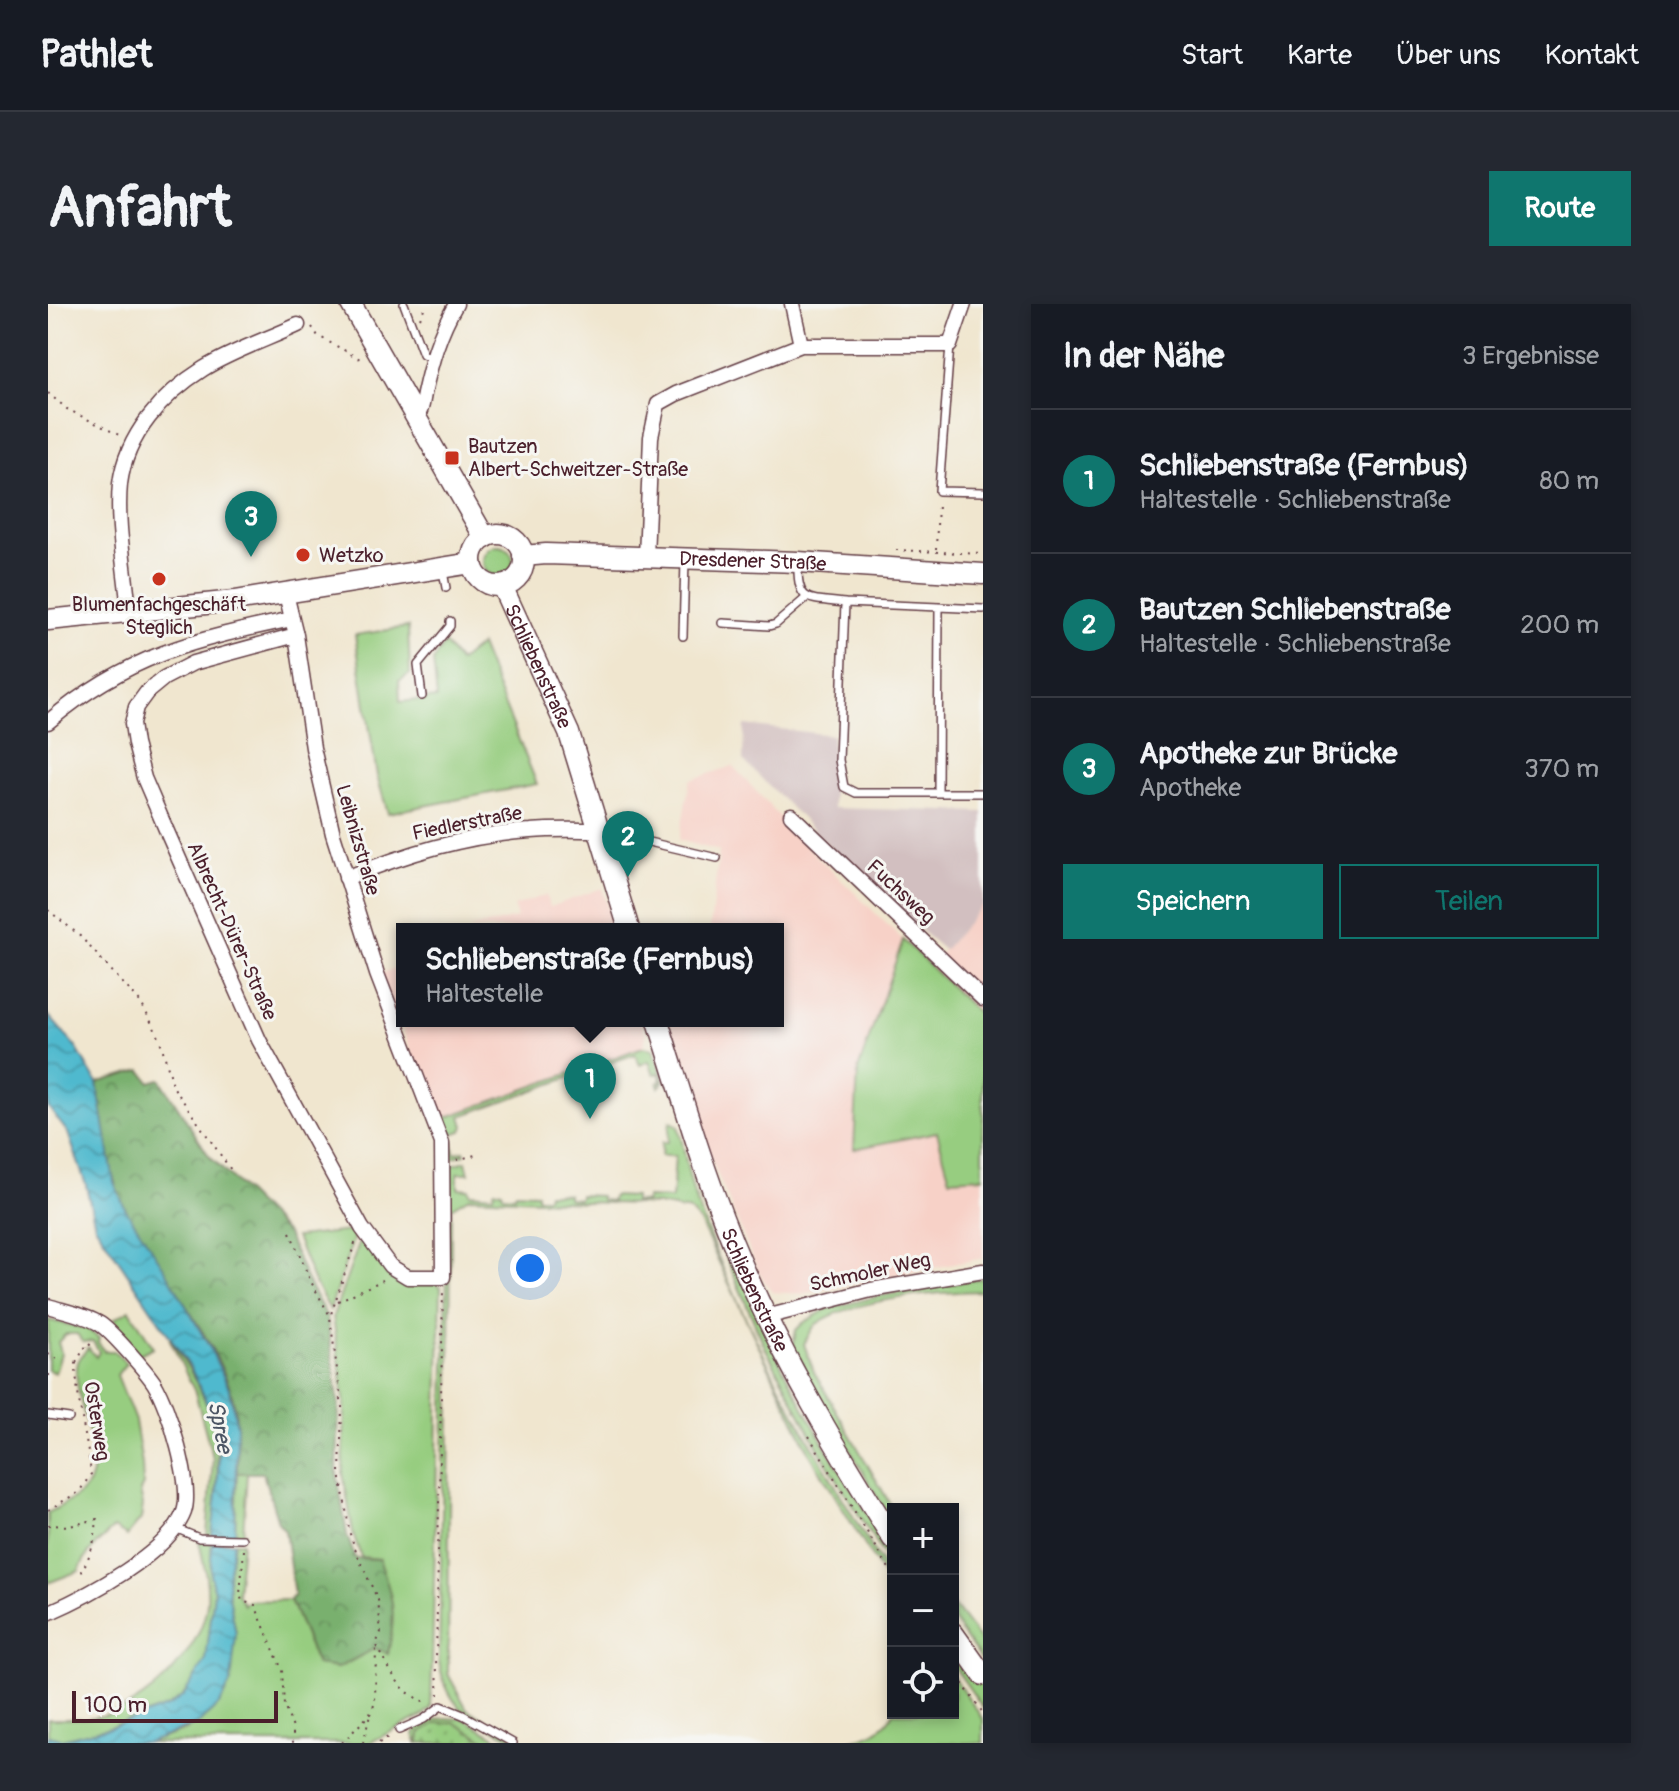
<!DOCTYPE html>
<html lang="de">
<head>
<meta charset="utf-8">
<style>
	body { margin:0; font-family:Pangolin,sans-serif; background:#242831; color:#f1f3f6 }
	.controls { position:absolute; right:24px; bottom:24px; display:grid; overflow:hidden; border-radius:0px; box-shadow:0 4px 12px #0003 }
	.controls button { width:72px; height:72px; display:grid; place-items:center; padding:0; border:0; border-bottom:2px solid #363941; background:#171b24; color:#f1f3f6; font:40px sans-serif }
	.scale { position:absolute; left:24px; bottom:20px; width:206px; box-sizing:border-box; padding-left:8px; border:4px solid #4a1f2b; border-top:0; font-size:22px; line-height:28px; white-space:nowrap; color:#4a1f2b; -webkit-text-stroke:6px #f6f6f2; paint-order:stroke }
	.you { position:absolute; left:482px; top:964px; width:28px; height:28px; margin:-20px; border:6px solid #fff; border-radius:50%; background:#1a73e8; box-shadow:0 0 0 12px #1a73e833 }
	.badge { display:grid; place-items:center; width:52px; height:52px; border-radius:50%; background:#0f766e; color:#fff; font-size:26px; font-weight:700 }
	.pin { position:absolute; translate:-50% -66px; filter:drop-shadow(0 2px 4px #0008) }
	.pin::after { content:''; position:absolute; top:42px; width:28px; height:24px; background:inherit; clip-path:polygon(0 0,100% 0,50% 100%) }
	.popup { position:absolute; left:348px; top:619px; width:388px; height:104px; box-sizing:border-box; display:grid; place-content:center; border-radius:0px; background:#171b24; filter:drop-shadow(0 2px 6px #0005); font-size:26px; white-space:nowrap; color:#9ea1a6 }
	.popup b { font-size:30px; color:#f1f3f6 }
	.popup::after { content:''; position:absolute; left:50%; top:100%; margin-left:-16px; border:16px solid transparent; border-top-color:#171b24 }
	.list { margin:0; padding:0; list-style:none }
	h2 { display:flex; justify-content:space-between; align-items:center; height:104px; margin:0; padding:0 32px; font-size:34px }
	h2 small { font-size:26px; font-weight:400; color:#9ea1a6 }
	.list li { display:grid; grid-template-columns:52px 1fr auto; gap:24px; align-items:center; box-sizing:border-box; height:144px; padding:0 32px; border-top:2px solid #363941 }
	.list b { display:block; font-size:30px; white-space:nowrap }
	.list p { margin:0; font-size:26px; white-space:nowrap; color:#9ea1a6 }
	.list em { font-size:26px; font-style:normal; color:#9ea1a6 }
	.actions { display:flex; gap:16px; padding:24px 32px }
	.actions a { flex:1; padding:18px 0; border:2px solid #0f766e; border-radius:0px; text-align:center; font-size:28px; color:#0f766e }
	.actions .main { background:#0f766e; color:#fff }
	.icon { flex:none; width:44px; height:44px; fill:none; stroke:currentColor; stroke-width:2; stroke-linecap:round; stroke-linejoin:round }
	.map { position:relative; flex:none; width:935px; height:1439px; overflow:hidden; border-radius:0px }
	header { display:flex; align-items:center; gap:48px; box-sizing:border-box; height:112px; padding:0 40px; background:#171b24; border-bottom:2px solid #363941 }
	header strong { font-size:38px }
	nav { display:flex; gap:44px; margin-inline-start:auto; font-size:28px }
	.intro { display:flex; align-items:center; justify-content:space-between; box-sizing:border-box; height:192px; padding:0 48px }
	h1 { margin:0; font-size:56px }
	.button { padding:20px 36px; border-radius:0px; background:#0f766e; color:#fff; font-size:28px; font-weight:700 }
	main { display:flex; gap:48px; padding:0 48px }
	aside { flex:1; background:#171b24; border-radius:0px; box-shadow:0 4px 12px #0003 }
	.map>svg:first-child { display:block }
</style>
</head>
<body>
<header>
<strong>Pathlet</strong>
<nav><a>Start</a><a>Karte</a><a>Über uns</a><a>Kontakt</a></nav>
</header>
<div class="intro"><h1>Anfahrt</h1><a class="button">Route</a></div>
<main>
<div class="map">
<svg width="935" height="1439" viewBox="0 0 935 1439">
	<defs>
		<pattern id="forest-crowns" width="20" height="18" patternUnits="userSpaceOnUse" patternTransform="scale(2)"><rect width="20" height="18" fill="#79b06e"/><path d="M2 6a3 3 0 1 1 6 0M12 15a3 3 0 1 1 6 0" fill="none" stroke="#658f5b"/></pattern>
		<pattern id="park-dots" width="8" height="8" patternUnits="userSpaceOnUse" patternTransform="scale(2)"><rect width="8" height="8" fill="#97cd80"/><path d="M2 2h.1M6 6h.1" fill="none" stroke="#7da669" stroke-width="1.8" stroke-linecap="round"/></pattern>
		<pattern id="water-waves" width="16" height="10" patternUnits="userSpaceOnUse" patternTransform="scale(2)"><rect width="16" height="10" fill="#50b9ce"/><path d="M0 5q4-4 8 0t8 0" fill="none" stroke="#4496a7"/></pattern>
	</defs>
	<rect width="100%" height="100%" fill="#f6f6f2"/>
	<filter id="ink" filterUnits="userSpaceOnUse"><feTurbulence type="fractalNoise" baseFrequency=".0125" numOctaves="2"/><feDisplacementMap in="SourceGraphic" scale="16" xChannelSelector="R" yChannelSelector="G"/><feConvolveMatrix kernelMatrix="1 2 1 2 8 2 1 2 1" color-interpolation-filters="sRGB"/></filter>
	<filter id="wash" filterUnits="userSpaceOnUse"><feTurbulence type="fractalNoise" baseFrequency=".006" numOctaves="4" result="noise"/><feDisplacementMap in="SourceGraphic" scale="32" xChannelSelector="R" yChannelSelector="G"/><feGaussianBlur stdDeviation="1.8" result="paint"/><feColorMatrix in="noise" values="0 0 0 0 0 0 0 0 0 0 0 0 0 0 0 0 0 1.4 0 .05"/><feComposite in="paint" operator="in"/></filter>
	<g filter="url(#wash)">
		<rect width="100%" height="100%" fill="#f0e6cf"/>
		<path fill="#f7d1c7" d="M685,462L758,542L882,662L935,600V954L754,990L724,988L711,969L656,838L621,717H730V625H662L671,547L631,536L642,476Z
			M554,584L566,625H420L469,614L466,602L498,591L502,603Z
			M354,662V717H593L598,732L595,743L391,816L332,670Z"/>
		<path fill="#d2bfc0" d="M696,421L784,431L785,504L935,508V600L896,646L834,594L695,456Z"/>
		<path fill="#97cd80" stroke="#707656" stroke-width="2" d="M435 257a15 15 0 1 1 30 0a15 15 0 1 1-30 0Z
			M360,323L362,370L351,377L352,398L389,394L385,357L396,340L411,358L432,341L489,480L340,509L329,472L307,331Z
			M855,636L935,714V873L902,875L889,828L806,845L810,766Z
			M595,743L605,745L616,777L611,783L610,779L614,777L611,769L606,770L601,757L592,761L587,750L413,812L416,822L414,827L403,830L406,849L416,847L417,850L400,855L391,816Z
			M622,817L630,822C637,846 639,870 647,893C695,1030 772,1156 845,1280V1288L763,1152L652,918L642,907L610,901L421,893L403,904L400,1370L419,1405L478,1439H472C428,1414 401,1412 391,1358L401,862L418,857L421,869H410V884L421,885L422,889L445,891L446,886L454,887L455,891L466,892L467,888L489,889V893H499L500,889L520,890V894L531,895L532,891L553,892V896L564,897L565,892L586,893V898H598L599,894L624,895L627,852H613L614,838H620Z
			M646,856L735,1065L778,1144L845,1250V1267L772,1147L717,1043L653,896L646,873Z
			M301,927L306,933L282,1006L264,974L248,933Z
			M314,931L340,965L385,978L393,983L383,1404L374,1412L321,1439H99L139,1426L188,1330L181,1292L180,1272L186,1238H194L189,1290L196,1301L200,1297L242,1296L269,1361L290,1364L327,1344L340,1349L332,1255L313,1253L305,1229L295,1169L297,1103L285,1012Z
			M935,974V987C891,988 806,995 770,1019C764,1023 760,1033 756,1040L766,1068L845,1205V1220L760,1073L745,1043L748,1026L755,1019L779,1005L828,993Z
			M82,1006L105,1043L90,1051L66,1015Z
			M0,1016L39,1025L51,1034L50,1038L56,1047H66L78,1059L69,1071L87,1117L94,1160L95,1181L92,1187L95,1201L93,1215L79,1232L66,1224C51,1237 38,1248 31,1267L0,1279V1209C10,1203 23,1197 32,1190C67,1159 20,1095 30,1058C32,1053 37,1048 40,1043L48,1053L51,1048L45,1037L35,1038L29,1030H18L10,1038L13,1049L7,1069L0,1066Z
			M121,1034C173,1109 175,1142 164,1231H159L165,1155L147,1088Z
			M189,1169H199L195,1231H187Z
			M151,1237L164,1238L162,1270L166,1288L158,1357L135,1392L121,1402L62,1423L14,1435L0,1432V1415C23,1415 45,1416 67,1408C107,1394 155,1342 159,1299C161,1280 155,1256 151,1237Z
			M905,1301L935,1340V1358L905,1316Z
			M905,1343L935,1383V1404L905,1361Z
			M905,1372L935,1415V1439H797C816,1433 836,1428 845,1409H905Z
			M397,1414L417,1415L458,1439C418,1439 415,1404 373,1428L369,1439L366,1430C373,1417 384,1416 397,1414Z"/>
		<path fill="url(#forest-crowns)" stroke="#62684c" stroke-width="2" d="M93,766L102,778L112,775L161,852L239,930L259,977L279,1013L291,1102L289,1169L299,1231L307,1254L331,1255C345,1293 349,1308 340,1349L327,1344L290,1364L269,1361L242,1296L246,1291L237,1227L230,1218L215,1169H189C189,1142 191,1110 182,1084C158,1019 108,966 77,904C58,866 56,820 49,779Z"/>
		<path fill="url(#park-dots)" stroke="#707656" stroke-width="2" d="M406,1418L441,1439H371L372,1429L388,1419Z"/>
		<path fill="url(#water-waves)" stroke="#4d6c7c" stroke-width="2" d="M0,711L28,743L49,779L66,878L77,904L117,965L162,1044L182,1086L189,1123L187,1231H164L169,1190L171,1150L168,1127L156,1092L142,1063L47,921L38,881L20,829L0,803Z
			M164,1238H186L180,1272L181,1292L188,1330L183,1378L172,1400L150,1420L99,1439H0V1432L14,1435L62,1423L121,1402L135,1392L158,1356L166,1288L162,1270Z"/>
	</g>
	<g filter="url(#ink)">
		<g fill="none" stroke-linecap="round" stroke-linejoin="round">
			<g stroke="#633d44" stroke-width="10">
				<path id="lane" d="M356,0L375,50L384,55
					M902,41L891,187L935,188
					M750,262C749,302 764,294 797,299L791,456L796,483L808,489H890L891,303L797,299
					M395,267L398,284
					M891,303L935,305
					M675,319L721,322L728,320L758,294
					M635,332L637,256
					M374,392L370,361L402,322V317
					M890,489H935
					M554,527L669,554
					M0,1111L21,1114
					M127,1224L151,1234L195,1235
					M351,1426L376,1415L393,1402L415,1411L465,1439"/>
			</g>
			<g stroke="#633d44" stroke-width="17">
				<path id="street" d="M744,0L753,41
					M367,113C374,107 374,100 376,90C383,58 391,29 408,0
					M598,253L603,133L610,100L628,90L753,41H902L916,0
					M238,290L248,331L265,444L285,530L329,670L394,839L395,973H360L342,962L314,924L211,736L120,530L96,474L87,440L84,420L88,403L99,388L116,374L145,359L248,331
					M81,309C78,267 68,221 72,180C78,131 115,90 155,65C184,47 220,35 250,21
					M0,418C79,351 146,336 244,315
					M743,511L935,695
					M298,574C358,550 418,531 483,527C506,525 529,526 551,526
					M0,1002C16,1007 38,1011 52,1020C64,1028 98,1067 106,1079C121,1103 145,1182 136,1208C120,1250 39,1292 0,1309
					M718,1013L823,986L935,967"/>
			</g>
			<g stroke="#633d44" stroke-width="23">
				<g id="secondary">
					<path d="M303,0L437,234"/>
					<circle cx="450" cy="256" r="26"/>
					<path id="s1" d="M475,252L498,250L750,258L935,270"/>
					<path id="s2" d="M454,282L521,429L581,625"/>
					<path d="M0,316L187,297L424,259"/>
					<path id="s3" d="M610,717C636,798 659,880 693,958C735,1055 789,1146 845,1235"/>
					<path d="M905,1329L935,1371"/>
				</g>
			</g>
			<path stroke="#633d44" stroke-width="2" stroke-dasharray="2 6" stroke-linecap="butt" d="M372,14L378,0
				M264,23L270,32L314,56
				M0,89L19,105L71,131
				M888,245L890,200
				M848,246L935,250
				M0,606L31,631L93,699L111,733L126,784L183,866
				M409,856L427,851
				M242,928L262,976L282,1012
				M307,939L282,1013L294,1103L292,1169L302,1230L311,1255L330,1296L333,1328L328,1340C342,1365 350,1389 378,1398
				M290,997L335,976
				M0,1050L11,1056
				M28,1058L40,1039L45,1044
				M0,1071H3
				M761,1132L845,1271
				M0,1206L31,1188L43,1170C39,1133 28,1096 28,1059H25
				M0,1221L22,1222L49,1215C47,1238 44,1247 34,1267L37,1273
				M196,1246L192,1290L194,1297L207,1301L234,1366L236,1402L245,1424V1439
				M905,1366L935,1409
				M391,1391L388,1357L395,986
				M294,1439L322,1410L327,1399L328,1341
				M315,1439L322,1411
				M331,1439L343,1431"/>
			<use href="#lane" stroke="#fff" stroke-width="7"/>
			<use href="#street" stroke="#fff" stroke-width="14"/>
			<use href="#secondary" stroke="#fff" stroke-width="20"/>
		</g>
	</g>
	<g fill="#c8321e" stroke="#f6f6f2" stroke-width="3">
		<rect x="396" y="146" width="16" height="16" rx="4"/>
		<circle cx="255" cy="251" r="8"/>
		<circle cx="111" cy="275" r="8"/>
	</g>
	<g text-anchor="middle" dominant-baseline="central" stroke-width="6" stroke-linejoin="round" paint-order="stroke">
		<g font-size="20" fill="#4a1f2b" stroke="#f6f6f2" text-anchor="start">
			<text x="420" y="142">Bautzen<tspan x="420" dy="23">Albert-Schweitzer-Straße</tspan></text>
			<text x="271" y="251">Wetzko</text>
			<text x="111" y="300" text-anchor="middle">Blumenfachgeschäft<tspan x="111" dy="23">Steglich</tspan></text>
		</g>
		<g font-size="20" fill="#4a1f2b" stroke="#f6f6f2">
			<text stroke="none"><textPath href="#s1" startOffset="230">Dresdener Straße</textPath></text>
			<text stroke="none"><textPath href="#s2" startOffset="88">Schliebenstraße</textPath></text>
			<text transform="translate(419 519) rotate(-11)">Fiedlerstraße</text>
			<text transform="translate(310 536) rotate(74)">Leibnizstraße</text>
			<text transform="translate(853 588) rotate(43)">Fuchsweg</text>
			<text transform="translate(184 627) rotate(66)">Albrecht-Dürer-Straße</text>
			<text transform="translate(822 968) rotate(-12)">Schmoler Weg</text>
			<text stroke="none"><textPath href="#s3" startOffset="286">Schliebenstraße</textPath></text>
			<text transform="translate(49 1117) rotate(81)">Osterweg</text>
		</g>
		<g font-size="22" font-style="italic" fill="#4c5564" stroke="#f6f6f2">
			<text transform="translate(172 1123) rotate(79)">Spree</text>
		</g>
	</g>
</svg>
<div class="controls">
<button>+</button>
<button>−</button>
<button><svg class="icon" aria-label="locate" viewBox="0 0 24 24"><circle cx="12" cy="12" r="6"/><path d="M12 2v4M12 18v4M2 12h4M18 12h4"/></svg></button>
</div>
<div class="scale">100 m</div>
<div class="you"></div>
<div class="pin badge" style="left:542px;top:815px">1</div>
<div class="popup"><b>Schliebenstraße (Fernbus)</b>Haltestelle</div>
<div class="pin badge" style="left:580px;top:573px">2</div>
<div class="pin badge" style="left:203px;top:253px">3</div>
</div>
<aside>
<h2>In der Nähe<small>3 Ergebnisse</small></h2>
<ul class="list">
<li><span class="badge">1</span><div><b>Schliebenstraße (Fernbus)</b><p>Haltestelle · Schliebenstraße</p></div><em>80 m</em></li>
<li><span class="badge">2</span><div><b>Bautzen Schliebenstraße</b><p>Haltestelle · Schliebenstraße</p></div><em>200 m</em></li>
<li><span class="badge">3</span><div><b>Apotheke zur Brücke</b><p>Apotheke</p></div><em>370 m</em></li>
</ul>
<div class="actions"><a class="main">Speichern</a><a>Teilen</a></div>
</aside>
</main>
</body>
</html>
